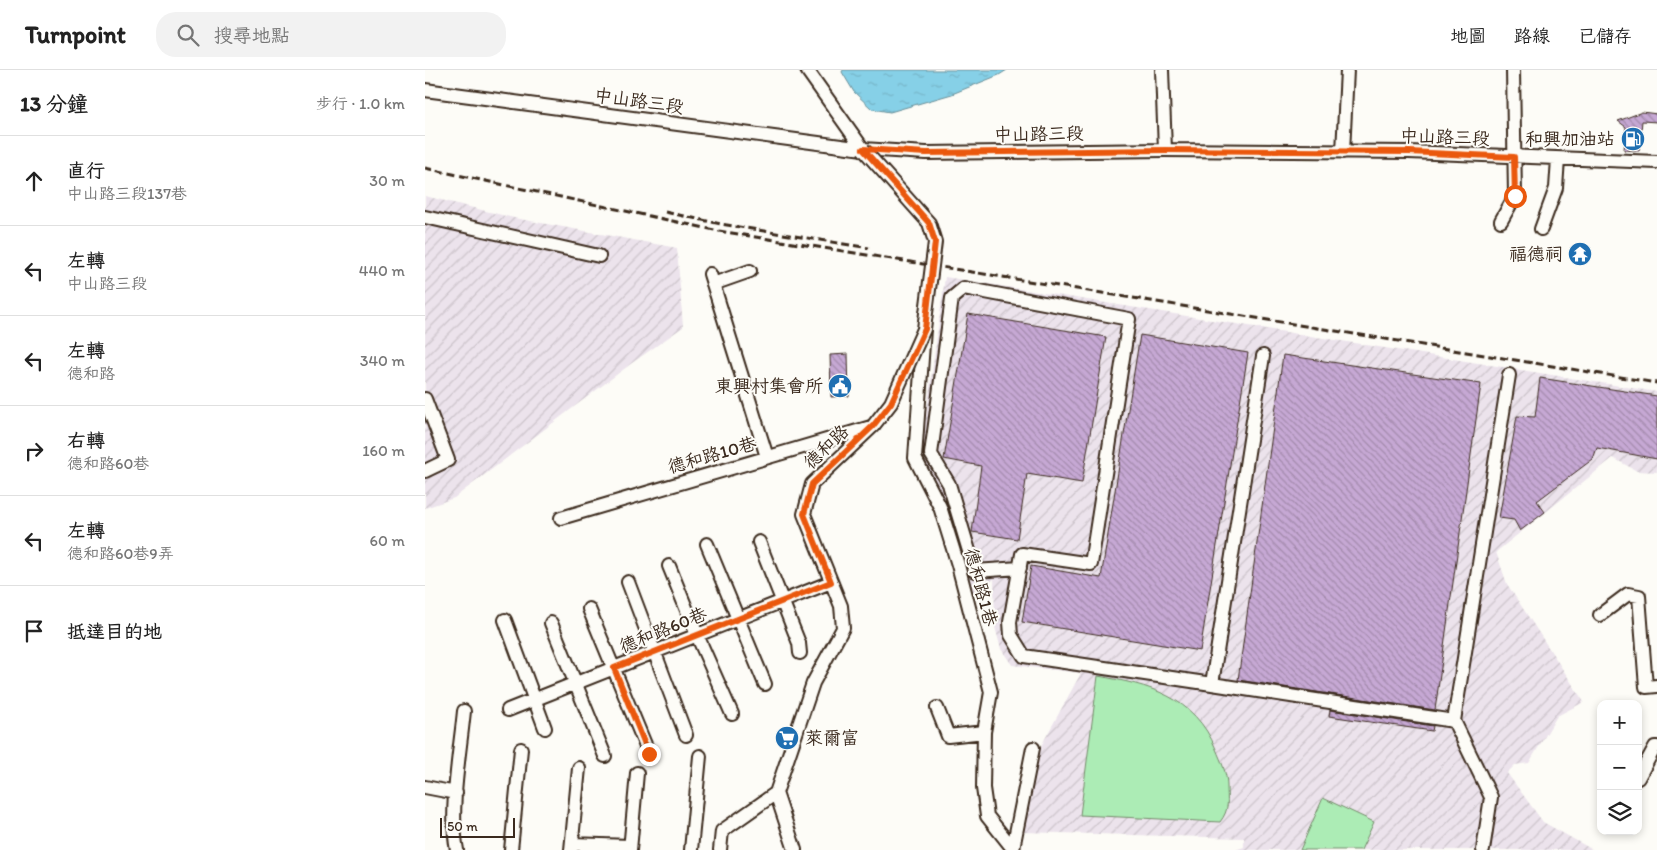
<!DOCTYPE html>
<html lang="zh-TW">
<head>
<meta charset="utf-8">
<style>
	body { margin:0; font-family:Itim,"LXGW WenKai TC",sans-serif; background:#f2f2f2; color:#222 }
	.controls { position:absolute; right:15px; bottom:15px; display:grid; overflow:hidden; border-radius:10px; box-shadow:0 2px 8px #0003 }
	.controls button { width:45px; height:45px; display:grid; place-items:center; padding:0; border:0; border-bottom:1px solid #e0e0e0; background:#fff; color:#222; font:25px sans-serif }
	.scale { position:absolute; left:15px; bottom:12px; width:75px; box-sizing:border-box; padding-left:5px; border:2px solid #3b2a1e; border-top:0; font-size:14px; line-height:18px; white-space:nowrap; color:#3b2a1e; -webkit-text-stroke:4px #fdfcf7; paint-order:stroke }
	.stop { position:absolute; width:15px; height:15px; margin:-11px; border:4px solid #ea580c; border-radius:50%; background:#fff }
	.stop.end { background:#ea580c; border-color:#fff; box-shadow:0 1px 5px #0008 }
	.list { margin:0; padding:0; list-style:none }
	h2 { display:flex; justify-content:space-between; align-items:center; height:65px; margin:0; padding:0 20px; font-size:21px }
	h2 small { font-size:16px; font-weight:400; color:#767676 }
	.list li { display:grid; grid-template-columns:32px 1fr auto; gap:15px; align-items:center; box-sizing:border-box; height:90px; padding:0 20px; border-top:1px solid #e0e0e0 }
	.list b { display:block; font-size:19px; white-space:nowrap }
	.list p { margin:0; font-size:16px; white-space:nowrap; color:#767676 }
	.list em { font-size:16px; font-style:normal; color:#767676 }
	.icon { flex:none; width:28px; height:28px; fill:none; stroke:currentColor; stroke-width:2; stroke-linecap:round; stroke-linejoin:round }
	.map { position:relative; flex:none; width:1232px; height:780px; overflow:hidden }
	header { display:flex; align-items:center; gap:30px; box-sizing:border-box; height:70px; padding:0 25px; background:#fff; border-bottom:1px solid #e0e0e0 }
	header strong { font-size:24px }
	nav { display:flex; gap:28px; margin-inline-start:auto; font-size:18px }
	.search { width:350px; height:45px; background:#f2f2f2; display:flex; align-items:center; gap:12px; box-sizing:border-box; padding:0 18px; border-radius:20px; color:#767676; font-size:19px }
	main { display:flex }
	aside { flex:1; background:#fff }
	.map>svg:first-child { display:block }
</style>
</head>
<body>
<header>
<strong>Turnpoint</strong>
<div class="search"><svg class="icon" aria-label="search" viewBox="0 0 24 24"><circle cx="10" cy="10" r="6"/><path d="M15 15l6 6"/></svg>搜尋地點</div>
<nav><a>地圖</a><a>路線</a><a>已儲存</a></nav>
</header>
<main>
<aside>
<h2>13 分鐘<small>步行 · 1.0 km</small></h2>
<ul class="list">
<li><svg class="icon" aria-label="ahead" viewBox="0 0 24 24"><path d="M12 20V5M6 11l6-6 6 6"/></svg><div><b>直行</b><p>中山路三段137巷</p></div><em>30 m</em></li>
<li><svg class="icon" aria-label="left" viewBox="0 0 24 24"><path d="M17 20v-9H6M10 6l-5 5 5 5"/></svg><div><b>左轉</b><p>中山路三段</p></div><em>440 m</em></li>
<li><svg class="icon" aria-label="left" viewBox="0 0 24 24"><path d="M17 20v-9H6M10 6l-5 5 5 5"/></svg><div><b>左轉</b><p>德和路</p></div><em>340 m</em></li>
<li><svg class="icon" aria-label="right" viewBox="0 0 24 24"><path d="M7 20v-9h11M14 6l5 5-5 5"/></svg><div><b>右轉</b><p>德和路60巷</p></div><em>160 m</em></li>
<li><svg class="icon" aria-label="left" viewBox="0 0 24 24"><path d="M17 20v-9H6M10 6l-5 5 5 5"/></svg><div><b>左轉</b><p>德和路60巷9弄</p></div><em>60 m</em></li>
<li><svg class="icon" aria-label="arrive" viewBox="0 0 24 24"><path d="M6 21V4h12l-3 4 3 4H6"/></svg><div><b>抵達目的地</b></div></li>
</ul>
</aside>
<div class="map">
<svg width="1232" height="780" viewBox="0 0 1232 780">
	<defs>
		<pattern id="industrial-furrows" width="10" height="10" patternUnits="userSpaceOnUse" patternTransform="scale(1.25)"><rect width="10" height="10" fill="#ece3ec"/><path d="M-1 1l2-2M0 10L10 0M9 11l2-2" fill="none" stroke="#cbc3ca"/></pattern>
		<pattern id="water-ripples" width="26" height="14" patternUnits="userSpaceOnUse" patternTransform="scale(1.25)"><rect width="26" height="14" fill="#86d0e7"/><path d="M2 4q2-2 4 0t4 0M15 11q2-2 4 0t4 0" fill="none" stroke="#75b3c6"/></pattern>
		<pattern id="building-back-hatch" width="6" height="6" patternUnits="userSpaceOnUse" patternTransform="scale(1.25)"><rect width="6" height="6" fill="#c6a8d4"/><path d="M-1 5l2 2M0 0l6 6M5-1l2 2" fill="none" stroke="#a289ab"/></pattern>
	</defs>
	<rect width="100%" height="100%" fill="#fdfcf7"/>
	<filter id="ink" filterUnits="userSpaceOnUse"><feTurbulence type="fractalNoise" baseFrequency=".02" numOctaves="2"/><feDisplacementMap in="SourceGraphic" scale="10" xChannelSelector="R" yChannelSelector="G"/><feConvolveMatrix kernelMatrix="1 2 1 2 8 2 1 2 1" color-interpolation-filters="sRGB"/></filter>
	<g filter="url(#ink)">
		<path fill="url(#industrial-furrows)" d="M0,126L89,148L252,178L258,257L207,293L29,428L0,438Z
			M520,207L1232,322V402L1212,401L1188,388L1071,482L1082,514L1159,632L1132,646L1104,693L1090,695L1082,703L1118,752L1168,780H810L819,777V768L596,762L616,676L656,603L587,595L576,579L570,557L569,509L548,527L518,429L496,382Z"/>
		<path fill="#acecb5" stroke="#748b6a" d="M673,606C724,615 769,626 791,679C796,691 802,703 802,716C802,731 805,739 795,752L655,745Z
			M898,728L949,752L936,780H875Z"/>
		<path fill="url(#water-ripples)" stroke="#688e97" d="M418,0H582L574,5L527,24L465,42L447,39L429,22L417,2Z"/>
		<path fill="url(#building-back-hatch)" stroke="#3b2a1e" d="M1217,42L1232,44V52L1217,51L1214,81L1199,80L1201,57L1193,51Z
			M1155,174L1164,179L1155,194L1146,189Z
			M543,244L681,267L657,413L602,404L592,469L547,462L556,396L519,389Z
			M715,265L823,283L775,581L597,552L606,496L676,508Z
			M423,284L424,326L406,327L405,285Z
			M858,285L1056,314L1010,640L813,610Z
			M1115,308L1232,326V389L1172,378L1168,389L1112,431L1120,442L1095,461L1089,450L1074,448L1092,346L1110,347Z
			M905,640L1008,656L1007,661L904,646Z"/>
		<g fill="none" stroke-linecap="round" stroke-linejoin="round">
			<g stroke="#3b2a1e" stroke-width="16">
				<path id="minor" d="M382,0L438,79
					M737,0L740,80
					M0,20L438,79L501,83L740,80L984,82L1232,92
					M918,82L922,0
					M0,147L174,186
					M1076,151L1090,126L1088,0
					M1116,159L1131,118L1133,89
					M285,204L342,387
					M288,214L325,201
					M499,259L490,388L515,437L533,495L566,622L559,662L558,718L562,746L589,780
					M0,329L23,390L0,401
					M136,448L446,357
					M334,472L374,573L375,583
					M282,474L340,614
					M244,496L272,565L307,644
					M595,498L550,501L524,414L506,384L527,228L539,218L704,249L666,494L597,484L585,552L586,565L599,586L787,614L838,286
					M203,512L261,665
					M164,539L224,684
					M1175,545L1203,524L1214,526L1221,617L1232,616
					M80,550L120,658
					M126,553L180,686
					M787,614L1029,651
					M512,638L523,666L559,662
					M83,640L406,512
					M1213,708L1230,677H1232
					M0,717L31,723
					M147,774L205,776
					M588,778L608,678
					M32,780C24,741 35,682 39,641
					M86,780L96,679
					M146,780L154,698
					M205,780L212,703
					M266,780L275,686
					M295,780L297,761L351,723
					M370,780L351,723L388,613L418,558L416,536L379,444L387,414L448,356
					M1058,780L1066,727L1029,651L1084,305"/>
			</g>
			<use href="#minor" stroke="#fdfcf7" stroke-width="12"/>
			<path stroke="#3b2a1e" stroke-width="3" stroke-dasharray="8 4" stroke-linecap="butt" d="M0,98L294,161L1232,313
				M240,142L296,154L444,178"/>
			<g stroke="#3b2a1e" stroke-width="16" stroke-linecap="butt">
				<path id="minor-bridge" d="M438,79L504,153L510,172L499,259L466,333L448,356"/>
			</g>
			<use href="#minor-bridge" stroke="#fdfcf7" stroke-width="12"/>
		</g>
	</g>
	<g fill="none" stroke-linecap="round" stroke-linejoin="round" filter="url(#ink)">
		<path stroke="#ea580c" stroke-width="6" d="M224,684L189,598L406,512L379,444L387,414L448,356L466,333L500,259L510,172L504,153L438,79L501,83L740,80L984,82L1089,87L1090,126"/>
	</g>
	<defs>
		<g id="fuel-disc" transform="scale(1.25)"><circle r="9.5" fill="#1f6fb2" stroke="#fdfcf7"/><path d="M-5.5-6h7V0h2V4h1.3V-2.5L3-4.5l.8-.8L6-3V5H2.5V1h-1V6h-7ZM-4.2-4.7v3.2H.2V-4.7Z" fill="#fff"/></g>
		<g id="temple-disc" transform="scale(1.25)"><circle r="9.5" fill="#1f6fb2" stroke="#fdfcf7"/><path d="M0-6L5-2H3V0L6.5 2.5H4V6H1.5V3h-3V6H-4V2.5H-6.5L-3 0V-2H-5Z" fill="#fff"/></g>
		<g id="civic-disc" transform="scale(1.25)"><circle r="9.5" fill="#1f6fb2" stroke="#fdfcf7"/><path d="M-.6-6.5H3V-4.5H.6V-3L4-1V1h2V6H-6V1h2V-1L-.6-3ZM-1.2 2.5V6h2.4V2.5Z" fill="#fff"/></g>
		<g id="supermarket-disc" transform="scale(1.25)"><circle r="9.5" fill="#1f6fb2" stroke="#fdfcf7"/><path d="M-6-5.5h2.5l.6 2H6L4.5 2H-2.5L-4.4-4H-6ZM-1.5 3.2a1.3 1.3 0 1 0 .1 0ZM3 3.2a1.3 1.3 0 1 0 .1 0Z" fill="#fff"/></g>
	</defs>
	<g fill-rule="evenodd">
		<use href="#fuel-disc" x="1208" y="69"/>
		<use href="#temple-disc" x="1155" y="184"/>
		<use href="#civic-disc" x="415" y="316"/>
		<use href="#supermarket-disc" x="362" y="668"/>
	</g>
	<g text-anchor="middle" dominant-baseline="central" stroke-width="4" stroke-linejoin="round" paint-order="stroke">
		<g font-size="18" fill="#3b2a1e" stroke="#fdfcf7">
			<text transform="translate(214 31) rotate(8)">中山路三段</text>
			<text transform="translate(614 64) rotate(-1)">中山路三段</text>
			<text transform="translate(1020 67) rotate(2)">中山路三段</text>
			<text transform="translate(401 377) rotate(-44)">德和路</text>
			<text transform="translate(287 385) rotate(-16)">德和路10巷</text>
			<text transform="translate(556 517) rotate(75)">德和路1巷</text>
			<text transform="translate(238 560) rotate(-22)">德和路60巷</text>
		</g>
		<g font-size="18" fill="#3b2a1e" stroke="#fdfcf7" text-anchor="end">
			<text x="1190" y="69">和興加油站</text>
			<text x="1138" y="184">福德祠</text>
			<text x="398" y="316">東興村集會所</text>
			<text x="380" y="668" text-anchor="start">萊爾富</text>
		</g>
	</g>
</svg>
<div class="controls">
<button>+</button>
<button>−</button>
<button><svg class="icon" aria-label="layers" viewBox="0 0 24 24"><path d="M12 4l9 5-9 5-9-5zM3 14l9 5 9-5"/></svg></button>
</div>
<div class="scale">50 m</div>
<div class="stop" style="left:1090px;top:126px"></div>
<div class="stop end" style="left:224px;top:684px"></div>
</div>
</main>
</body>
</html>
